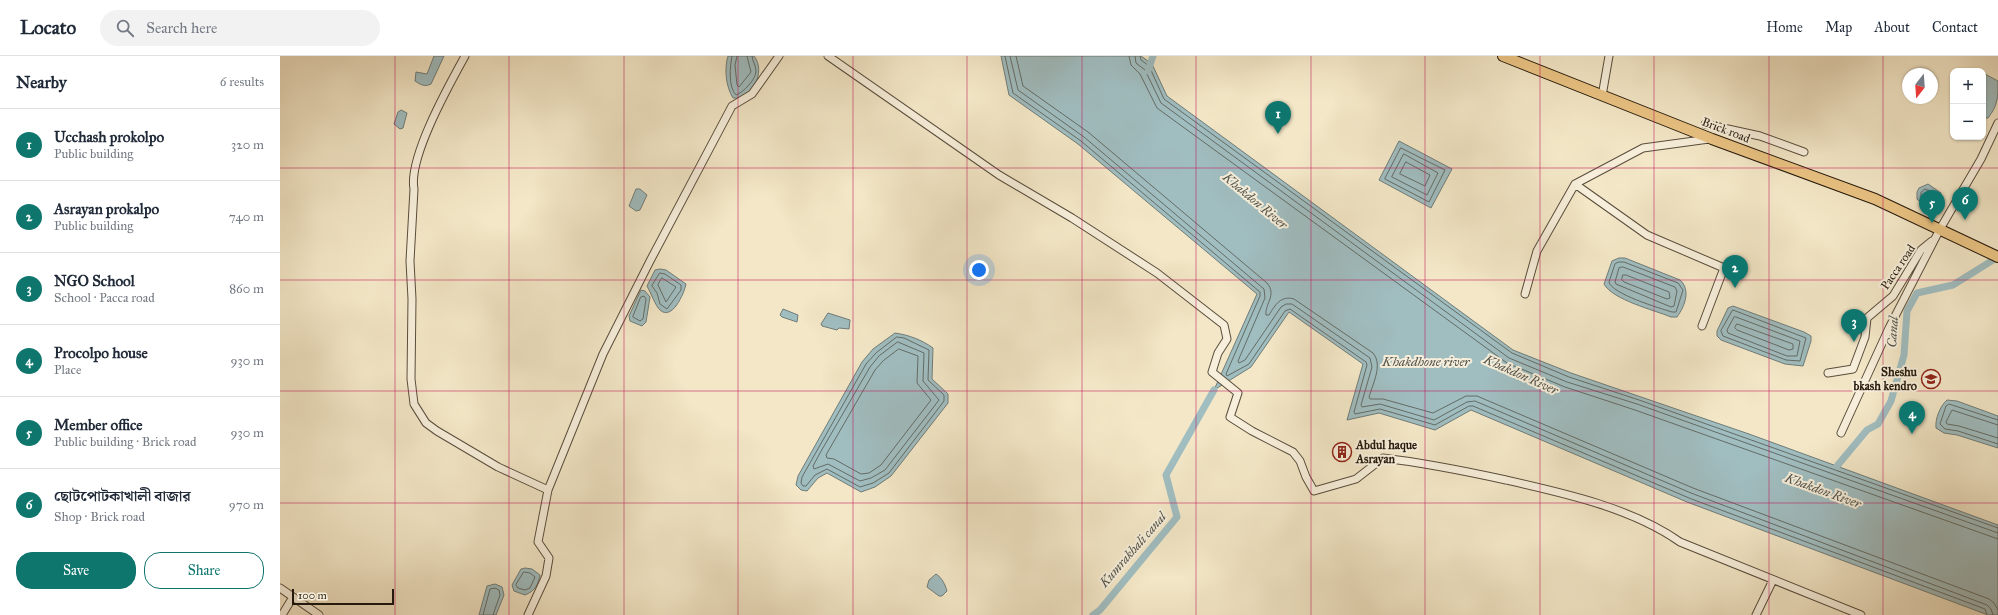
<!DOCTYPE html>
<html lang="en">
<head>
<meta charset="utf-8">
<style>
	body { margin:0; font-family:"IM FELL Great Primer","Noto Serif Bengali",serif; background:#f2f2f3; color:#1f2937 }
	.controls { position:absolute; right:12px; top:12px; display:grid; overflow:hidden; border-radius:8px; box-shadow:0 1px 3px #0004 }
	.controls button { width:36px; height:36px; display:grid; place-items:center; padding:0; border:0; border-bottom:1px solid #e0e1e3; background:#fff; color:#1f2937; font:20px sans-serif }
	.compass { position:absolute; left:1622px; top:12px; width:36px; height:36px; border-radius:50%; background:#fff; box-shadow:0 1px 3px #0004; rotate:197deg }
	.scale { position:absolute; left:12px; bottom:10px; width:102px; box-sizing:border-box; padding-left:4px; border:2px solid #261a0d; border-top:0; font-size:11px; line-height:14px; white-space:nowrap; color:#261a0d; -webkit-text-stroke:3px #f7efdb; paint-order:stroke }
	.you { position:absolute; left:699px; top:214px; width:14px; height:14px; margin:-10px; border:3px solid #fff; border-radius:50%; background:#1a73e8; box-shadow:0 0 0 6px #1a73e833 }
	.badge { display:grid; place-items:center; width:26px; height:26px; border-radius:50%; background:#0f766e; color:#fff; font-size:13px; font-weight:700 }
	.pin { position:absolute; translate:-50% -33px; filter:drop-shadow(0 1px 2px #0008) }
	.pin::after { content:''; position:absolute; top:21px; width:14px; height:12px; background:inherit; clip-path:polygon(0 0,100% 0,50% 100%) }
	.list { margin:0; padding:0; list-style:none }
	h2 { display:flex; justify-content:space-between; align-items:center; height:52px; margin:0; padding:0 16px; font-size:17px }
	h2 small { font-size:13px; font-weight:400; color:#747a83 }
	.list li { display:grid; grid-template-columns:26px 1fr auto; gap:12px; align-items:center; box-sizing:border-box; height:72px; padding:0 16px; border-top:1px solid #e0e1e3 }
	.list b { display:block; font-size:15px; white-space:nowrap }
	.list p { margin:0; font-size:13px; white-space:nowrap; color:#747a83 }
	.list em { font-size:13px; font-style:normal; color:#747a83 }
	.actions { display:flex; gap:8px; padding:12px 16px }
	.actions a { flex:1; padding:9px 0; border:1px solid #0f766e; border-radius:16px; text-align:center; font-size:14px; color:#0f766e }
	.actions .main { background:#0f766e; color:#fff }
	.icon { flex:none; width:22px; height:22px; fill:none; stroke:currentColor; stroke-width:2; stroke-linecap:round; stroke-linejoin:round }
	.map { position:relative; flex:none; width:1718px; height:559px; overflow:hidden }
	header { display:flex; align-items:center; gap:24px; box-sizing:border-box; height:56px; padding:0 20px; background:#fff; border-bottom:1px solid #e0e1e3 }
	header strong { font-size:19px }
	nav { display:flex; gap:22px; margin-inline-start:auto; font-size:14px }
	.search { width:280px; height:36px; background:#f2f2f3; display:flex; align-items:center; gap:10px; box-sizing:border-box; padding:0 14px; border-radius:22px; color:#747a83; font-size:15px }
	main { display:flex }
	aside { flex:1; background:#fff }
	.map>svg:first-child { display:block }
</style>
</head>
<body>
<header>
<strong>Locato</strong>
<div class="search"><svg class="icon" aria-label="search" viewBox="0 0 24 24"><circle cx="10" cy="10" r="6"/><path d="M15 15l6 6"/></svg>Search here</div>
<nav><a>Home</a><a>Map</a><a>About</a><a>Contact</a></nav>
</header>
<main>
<aside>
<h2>Nearby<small>6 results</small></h2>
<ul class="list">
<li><span class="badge">1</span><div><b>Ucchash prokolpo</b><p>Public building</p></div><em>320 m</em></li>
<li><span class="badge">2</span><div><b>Asrayan prokalpo</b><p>Public building</p></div><em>740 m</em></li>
<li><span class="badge">3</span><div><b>NGO School</b><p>School · Pacca road</p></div><em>860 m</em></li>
<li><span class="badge">4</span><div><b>Procolpo house</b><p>Place</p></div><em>930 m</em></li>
<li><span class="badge">5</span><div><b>Member office</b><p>Public building · Brick road</p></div><em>930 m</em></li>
<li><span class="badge">6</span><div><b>ছোটপোটকাখালী বাজার</b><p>Shop · Brick road</p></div><em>970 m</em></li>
</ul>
<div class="actions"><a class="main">Save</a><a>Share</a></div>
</aside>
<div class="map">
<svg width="1718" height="559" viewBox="0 0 1718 559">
	<rect width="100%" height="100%" fill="#f3e7c7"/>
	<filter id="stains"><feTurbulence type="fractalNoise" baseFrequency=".005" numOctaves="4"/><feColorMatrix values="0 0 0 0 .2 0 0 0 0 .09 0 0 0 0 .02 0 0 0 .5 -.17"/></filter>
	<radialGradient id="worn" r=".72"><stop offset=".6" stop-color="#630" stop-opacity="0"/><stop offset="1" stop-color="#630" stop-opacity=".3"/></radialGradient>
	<path fill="#a0bdc0" stroke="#6f7c78" d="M154,0H164L151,28C145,31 141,29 135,25L136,16L147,18Z
		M448,0H474C487,16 471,44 453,42C446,31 444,13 448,0Z
		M721,0H861L872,8L887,40L1233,294L1291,317L1469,378L1718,469V559H1708L1407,446L1191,354L1155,374L1099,357L1067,364L1083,308L1009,256L971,311L934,334L977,238L798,88L729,39Z
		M1703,17L1718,25C1718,42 1718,49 1708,62H1703Z
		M121,54L127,57L123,72L120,73L114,68L118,56Z
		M1119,85L1172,113L1151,152L1099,124Z
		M1648,128L1661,137L1658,149L1654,152L1642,148L1637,143V136L1639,132Z
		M356,133H360L367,139L360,154L356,155L349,150Z
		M1339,202H1345L1400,224C1411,234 1405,250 1397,261H1391C1374,254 1333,244 1324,228L1332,205Z
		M380,213L386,214L406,228C404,238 392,265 380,254C376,251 370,235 367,230L375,214Z
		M361,234L365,235L370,241L366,266L362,270L350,265L349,260Z
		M1453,250L1524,276L1531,280V285L1523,310L1505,308L1441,284L1437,280V275L1448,252Z
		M503,253L518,259L517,266L502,261L500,259Z
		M548,257L570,264L569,273L559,272L557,274L542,270L541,268Z
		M615,277C629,279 642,284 653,292L652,323L668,338V347L611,420L595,431L581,436L547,417L538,422L527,435L521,434L516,429L518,420L582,306L593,293Z
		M1667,344L1677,345L1718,360V392L1677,379L1664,377L1656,372C1655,363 1660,350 1667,344Z
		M245,512L252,513L260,519C258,529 255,535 245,539L234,535L232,529L241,513Z
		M656,518C662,522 665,528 667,535L662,540H659L647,531L649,524Z
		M215,528L222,531L224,539L216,559H199L207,530Z"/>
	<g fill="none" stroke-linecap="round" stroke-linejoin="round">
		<path stroke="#636c66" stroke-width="1" d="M452,0C450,10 448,31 456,39C464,36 476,23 476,15C476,9 472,5 472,0
			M457,0L455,9L457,29L459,31L471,16L467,0
			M725,0L733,37L801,85L980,236V240L946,318L947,320L969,308L1005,255L1010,253L1086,306L1087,309L1074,356L1075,358L1100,353L1155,369L1189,350H1193L1409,442L1705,553L1707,559
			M730,0L738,34L804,81L984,233L985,242L958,305L959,307L965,304L1001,251L1006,248H1012L1090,302L1092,311L1081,349L1082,351L1100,348L1154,364L1187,346L1195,345L1411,437L1707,549L1711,553L1713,559
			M736,0L743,30L808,76L987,227C997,239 985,247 986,259H989C995,249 1001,239 1014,243L1093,297C1103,309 1093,327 1089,341L1090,343H1103L1153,357L1186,340H1197L1413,432L1709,543L1714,547L1718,554
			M849,0L851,9L860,18L877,52L1227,307L1285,331L1355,354L1718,483
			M855,0L856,7L865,14L881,47L1229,302L1287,326L1357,348L1718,477
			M860,0L861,4L869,10L884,43L1232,297L1289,321L1359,344L1718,472
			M1121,92L1165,114L1149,146L1105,123Z
			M1124,98L1158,117L1147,139L1112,121Z
			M1126,106L1150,119L1145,130L1120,118Z
			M1645,133L1656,138L1654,147H1649L1641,142V137Z
			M1339,206H1344L1398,227L1403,234L1396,256H1392C1379,252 1332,238 1329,226L1335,208Z
			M1343,211L1395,231L1397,235L1394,250L1391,251L1336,228L1335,226L1339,212Z
			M380,217L385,218L401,229V234L387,253L380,248L377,237L372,230Z
			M1343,219H1346L1389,236L1390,242L1387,243L1344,226L1342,224Z
			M382,222L396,231L386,246L378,229Z
			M361,241L364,240L366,243L363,263L360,265L353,261Z
			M1453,254L1526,282L1520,305L1506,304L1443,280L1441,275Z
			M1456,261L1520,285L1517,300H1507L1448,277L1447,274L1454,261Z
			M1457,268L1513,288V293L1509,294L1457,274L1455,272Z
			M617,281L624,282L649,294L648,324L664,339V345L609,417L593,427L580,431L547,413L535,419L526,430H523L521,427L522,421L586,308L596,297Z
			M618,286L644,297L643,325L659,344L605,414L591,422L580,425L548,408L534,413L533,410L540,397L590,311L599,300Z
			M619,293L638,300L637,327L651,344L601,409L589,417L581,418L554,403L547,402L546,399L595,314L603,305Z
			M1718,364L1669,348L1666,350L1660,368L1665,373L1678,375L1718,388
			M1718,369L1672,354L1666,366L1667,368L1679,370L1718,382
			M244,516L250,517L255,521L250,532L245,534L238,532L236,529Z
			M203,559L210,533L215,532L219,534L220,539L213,559"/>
		<path stroke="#a0bdc0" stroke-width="7" d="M868,15L873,0
			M1557,410L1587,374L1598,368L1611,345L1624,299L1627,255L1637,237L1673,229L1718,201
			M813,559L820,554L897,461L886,419L934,334"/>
		<g stroke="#594d3c" stroke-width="9">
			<path id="street" d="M185,0C169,29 128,102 134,133L130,205L132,243L131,323L134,348L146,367L157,375L218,411L268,434
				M548,0L719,119L792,162L877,217L944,269L947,283L938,297L932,316L958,337L950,361L972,375L1013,396L1020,405L1026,421L1034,435L1076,423L1103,402C1145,407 1185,415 1226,424C1284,437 1352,452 1400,486L1581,559
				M1322,40L1329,0
				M1425,68L1480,80L1524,96
				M1295,128L1367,179L1444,212L1422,270
				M1245,238L1257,195L1295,128L1363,92L1429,83
				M1548,317L1573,313L1585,281L1587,262L1613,240L1641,194L1652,185
				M1561,377L1609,272L1660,173L1701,103L1718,67
				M0,532L39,559
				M2,559L13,541
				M248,559L266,520L269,502L258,486L268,434L323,298L370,205L452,50L472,38L499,0
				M1476,559L1493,524"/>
		</g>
		<g stroke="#261a0d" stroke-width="12">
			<path id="primary" d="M1223,0L1432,83L1595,143L1718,201"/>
		</g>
		<use href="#street" stroke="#f7efdb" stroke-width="7"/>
		<use href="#primary" stroke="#eac484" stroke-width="10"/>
	</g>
	<path fill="none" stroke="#c2185b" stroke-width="1" stroke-opacity="0.55" d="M115,0V559M229,0V559M344,0V559M458,0V559M573,0V559M687,0V559M802,0V559M916,0V559M1031,0V559M1145,0V559M1260,0V559M1374,0V559M1489,0V559M1603,0V559M0,112H1718M0,224H1718M0,335H1718M0,447H1718"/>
	<defs>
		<g id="school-ring" transform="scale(1)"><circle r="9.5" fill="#f7efdb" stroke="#8f2418" stroke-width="1.5"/><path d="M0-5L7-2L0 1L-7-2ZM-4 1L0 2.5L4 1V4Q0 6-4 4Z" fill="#8f2418"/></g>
		<g id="building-ring" transform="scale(1)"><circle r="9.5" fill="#f7efdb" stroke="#8f2418" stroke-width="1.5"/><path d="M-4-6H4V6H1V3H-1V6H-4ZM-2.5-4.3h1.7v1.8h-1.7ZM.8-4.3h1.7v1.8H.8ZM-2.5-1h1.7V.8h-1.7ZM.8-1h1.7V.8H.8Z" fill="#8f2418"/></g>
	</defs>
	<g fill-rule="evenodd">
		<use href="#school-ring" x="1651" y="323"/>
		<use href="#building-ring" x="1062" y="396"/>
	</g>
	<g text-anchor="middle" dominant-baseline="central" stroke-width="4" stroke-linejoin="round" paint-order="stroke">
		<g font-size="12" fill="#261a0d" stroke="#f7efdb">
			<text transform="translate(1446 74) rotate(21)">Brick road</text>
			<text transform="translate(1618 211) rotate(-56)">Pacca road</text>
		</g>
		<g font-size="12" font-weight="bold" fill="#261a0d" stroke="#f7efdb" text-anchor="end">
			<text x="1637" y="316">Sheshu<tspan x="1637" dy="14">bkash kendro</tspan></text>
			<text x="1076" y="389" text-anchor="start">Abdul haque<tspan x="1076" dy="14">Asrayan</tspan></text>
		</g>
		<g font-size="13" font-style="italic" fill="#51534c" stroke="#f7efdb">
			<text transform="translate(975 145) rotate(40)">Khakdon River</text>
			<text transform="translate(1613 276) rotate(-86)">Canal</text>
			<text x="1146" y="306">Khakdhone river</text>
			<text transform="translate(1241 319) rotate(24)">Khakdon River</text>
			<text transform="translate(1543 435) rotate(20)">Khakdon River</text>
			<text transform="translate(853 494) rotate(-49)">Kumrakhali canal</text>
		</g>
	</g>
	<rect width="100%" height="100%" filter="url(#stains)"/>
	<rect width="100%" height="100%" fill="url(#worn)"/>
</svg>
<div class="controls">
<button>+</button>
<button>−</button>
</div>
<svg class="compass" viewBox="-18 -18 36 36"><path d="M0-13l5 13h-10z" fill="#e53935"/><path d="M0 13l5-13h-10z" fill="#747a83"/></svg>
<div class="scale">100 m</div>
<div class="you"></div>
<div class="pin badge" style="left:998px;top:78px">1</div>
<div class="pin badge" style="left:1455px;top:232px">2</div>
<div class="pin badge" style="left:1574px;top:286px">3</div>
<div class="pin badge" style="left:1632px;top:378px">4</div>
<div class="pin badge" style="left:1652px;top:167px">5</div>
<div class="pin badge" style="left:1685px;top:164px">6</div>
</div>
</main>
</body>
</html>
